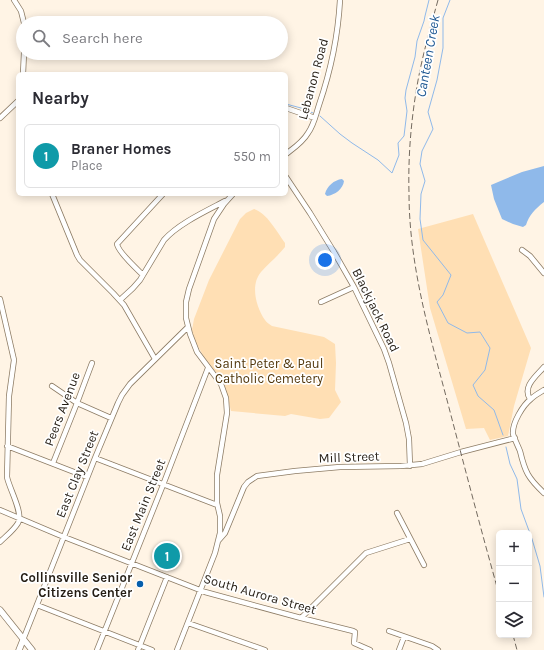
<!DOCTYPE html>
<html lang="en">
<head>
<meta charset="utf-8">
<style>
	body { margin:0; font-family:Karla,sans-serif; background:#f7f7f7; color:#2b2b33 }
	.controls { position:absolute; right:12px; bottom:12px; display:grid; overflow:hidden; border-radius:6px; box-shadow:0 2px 10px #0003 }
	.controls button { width:36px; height:36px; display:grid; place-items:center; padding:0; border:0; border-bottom:1px solid #e1e1e2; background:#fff; color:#2b2b33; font:20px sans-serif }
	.you { position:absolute; left:325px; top:260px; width:14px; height:14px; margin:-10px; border:3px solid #fff; border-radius:50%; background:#1a73e8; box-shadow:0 0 0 6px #1a73e833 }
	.badge { display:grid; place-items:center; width:26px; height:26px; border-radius:50%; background:#2563eb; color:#fff; font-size:13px; font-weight:700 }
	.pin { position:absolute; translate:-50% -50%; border:2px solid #fff; box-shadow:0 1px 4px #0006 }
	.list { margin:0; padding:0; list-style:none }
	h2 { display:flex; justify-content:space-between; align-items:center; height:52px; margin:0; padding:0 16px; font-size:17px }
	h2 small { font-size:13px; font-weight:400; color:#7c7c81 }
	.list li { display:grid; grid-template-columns:26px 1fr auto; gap:12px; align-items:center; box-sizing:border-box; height:64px; margin:0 8px 8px; padding:0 8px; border:1px solid #e1e1e2; border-radius:6px }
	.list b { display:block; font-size:15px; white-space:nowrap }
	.list p { margin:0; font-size:13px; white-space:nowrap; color:#7c7c81 }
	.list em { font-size:13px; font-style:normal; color:#7c7c81 }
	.icon { flex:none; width:22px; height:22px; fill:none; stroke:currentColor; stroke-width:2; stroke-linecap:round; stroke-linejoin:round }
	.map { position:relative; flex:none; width:544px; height:650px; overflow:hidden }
	.search { position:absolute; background:#fff; box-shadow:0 2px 10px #0003; left:16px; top:16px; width:272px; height:44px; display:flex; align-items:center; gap:10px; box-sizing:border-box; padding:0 14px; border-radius:22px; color:#7c7c81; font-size:15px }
	.panel { position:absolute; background:#fff; box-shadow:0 2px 10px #0003; left:16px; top:72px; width:272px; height:124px; border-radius:6px }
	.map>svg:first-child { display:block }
</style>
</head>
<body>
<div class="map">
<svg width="544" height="650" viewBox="0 0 544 650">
	<rect width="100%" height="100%" fill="#fff4e5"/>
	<path fill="#ffdfb4" d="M254,209C267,213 277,232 285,243V247C278,256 269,263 261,272C250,285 256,307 265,320C266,322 269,324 272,326L324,337L335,344L336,363L335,390L341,402L329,418L320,419L291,414L285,416L231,411L226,391L222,381L215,371L204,357L195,341L192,330L194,319L209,280L240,219L246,213Z
		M473,214L531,348L514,406L508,436L490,440L484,428L466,429L430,308L418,229Z"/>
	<path fill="#8fb9ea" d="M544,166V202C535,209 529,215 526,225L523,227L513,224L502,219L494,199L491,185L522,172Z
		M342,179L344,181C343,189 335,195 327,196L325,194C327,186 334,180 342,179Z"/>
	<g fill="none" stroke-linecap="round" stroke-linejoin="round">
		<path stroke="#8fb9ea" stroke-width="1" d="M450,0L443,18V48L437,80L428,112L433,129L422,151L420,164L425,181L421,194L420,219L423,240L451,275L443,295L437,302L448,323L467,333L480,332L490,348L485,370L473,385L478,396L494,410L503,435
			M286,104L301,108L313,113
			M320,116L340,134L352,143L378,160L392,173L399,155L398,143L404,136L407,111L405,98L406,90L415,57L417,41L424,21L425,16L429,0
			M506,447L510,464L517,479L521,509L532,539L540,566L544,597"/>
		<g stroke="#8d7c65" stroke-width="6">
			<path id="minor" d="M14,0L21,11L24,23
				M23,74L24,53
				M286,108L315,118
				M0,118L18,101
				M286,154C294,148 303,142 308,133C314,125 316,114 319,105C331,70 338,37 340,0
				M286,177L310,213L334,252L354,287L384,349L389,363L406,423L409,439L410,466
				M52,194L77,255L80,260L113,293L124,305L155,359
				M522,250L530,256L544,273
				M143,275C137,269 118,252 117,244L163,194
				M0,299L14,360L9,396L7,477C9,488 24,514 18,523C14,530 6,536 0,542
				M120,300L133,288L140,280L164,240C178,224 206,211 225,201
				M321,302L354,287
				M52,386L77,403L111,418
				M544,390C539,393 535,395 531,399C523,405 512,423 513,434C514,438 518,446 520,451C525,472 528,478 544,493
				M530,399C522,387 536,376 544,367
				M7,446L87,477
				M95,458L217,505
				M53,463L77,403L92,363
				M0,510L59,535L205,592L301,618L353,631L355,632L354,643L370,650
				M397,513L424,565
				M218,541L225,533L244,487L248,482L257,476L295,471L340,467L401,466L422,464L461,452L515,438
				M37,605L152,650
				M301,618L366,553L410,539
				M188,623L265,650
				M389,631L432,646L438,650
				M23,640L95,458L118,403L122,395L130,384L188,327
				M97,650L163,485L208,368
				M138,650L167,577
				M177,650L215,553L220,533V516L217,503V475L227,413L226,398L221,384L197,352L190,334L186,318V302L189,289L214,219L224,204L233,194
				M399,650L404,637"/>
		</g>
		<g stroke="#8d7c65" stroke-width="7">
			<path id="major" d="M0,610L32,650
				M19,650L23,640"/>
		</g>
		<use href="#minor" stroke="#fff" stroke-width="4.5"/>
		<use href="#major" stroke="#fff" stroke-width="5.5"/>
		<path stroke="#736a5f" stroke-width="1" stroke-dasharray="6 3" stroke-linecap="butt" d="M438,0C430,29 422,57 417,86C411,121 408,157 409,193C409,264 429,332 447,400C464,465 481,530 499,594
			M513,635L517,650"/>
	</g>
	<circle fill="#055eac" stroke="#fff" stroke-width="1.5" cx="140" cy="584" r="4"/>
	<g text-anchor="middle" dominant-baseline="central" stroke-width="3.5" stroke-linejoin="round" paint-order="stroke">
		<g font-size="13" fill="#241d14" stroke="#fff">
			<text transform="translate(313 79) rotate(-75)">Lebanon Road</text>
			<text transform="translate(376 310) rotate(64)">Blackjack Road</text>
			<text transform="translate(62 409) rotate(-69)">Peers Avenue</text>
			<text transform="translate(349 457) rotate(-2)">Mill Street</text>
			<text transform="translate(77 474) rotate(-68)">East Clay Street</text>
			<text transform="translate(143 505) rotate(-68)">East Main Street</text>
			<text transform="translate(260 594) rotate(16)">South Aurora Street</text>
		</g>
		<g font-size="13" fill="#51360a" stroke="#fff">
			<text x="269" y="363">Saint Peter &amp; Paul<tspan x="269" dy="15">Catholic Cemetery</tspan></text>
		</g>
		<g font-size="13" font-weight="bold" fill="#241d14" stroke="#fff" text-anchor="end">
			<text x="132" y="577">Collinsville Senior<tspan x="132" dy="15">Citizens Center</tspan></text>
		</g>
		<g font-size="14" font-style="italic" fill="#1d5792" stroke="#fff">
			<text transform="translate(428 56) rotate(-80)">Canteen Creek</text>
		</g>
	</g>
</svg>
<div class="controls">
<button>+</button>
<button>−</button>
<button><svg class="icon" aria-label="layers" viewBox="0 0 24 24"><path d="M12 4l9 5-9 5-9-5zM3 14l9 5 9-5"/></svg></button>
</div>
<div class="you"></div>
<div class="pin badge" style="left:167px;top:556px;background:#0f9aa8">1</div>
<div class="search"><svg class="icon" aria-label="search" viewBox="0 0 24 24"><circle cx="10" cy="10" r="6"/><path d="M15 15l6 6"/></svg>Search here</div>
<section class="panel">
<h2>Nearby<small></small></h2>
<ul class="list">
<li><span class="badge" style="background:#0f9aa8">1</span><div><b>Braner Homes</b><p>Place</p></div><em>550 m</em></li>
</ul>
</section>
</div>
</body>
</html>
